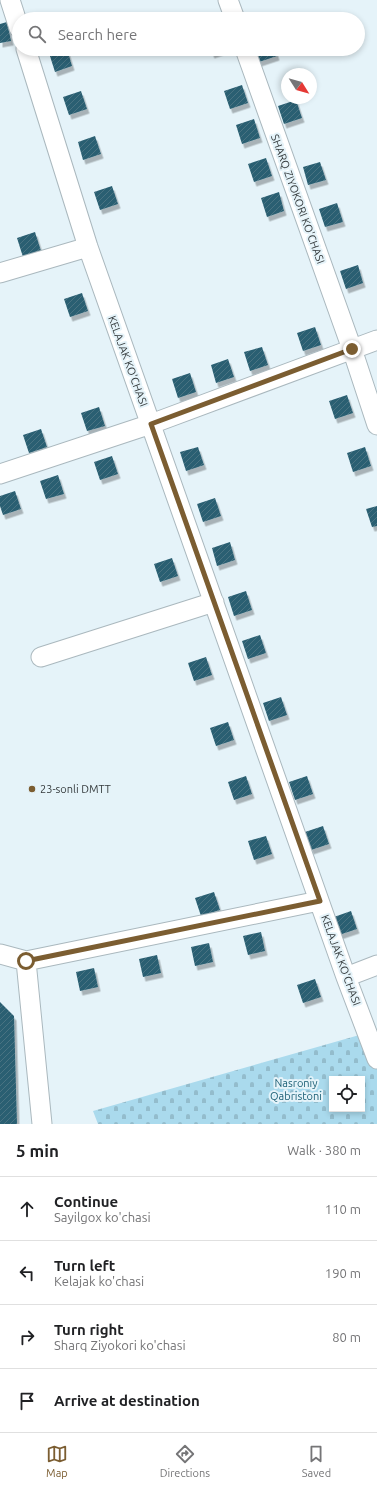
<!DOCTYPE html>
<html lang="en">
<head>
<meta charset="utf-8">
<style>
	body { margin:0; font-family:Ubuntu,sans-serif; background:#f6f6f6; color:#202124 }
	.controls { position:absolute; right:12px; bottom:12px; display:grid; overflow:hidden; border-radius:0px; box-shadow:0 2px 6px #0003 }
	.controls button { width:36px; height:36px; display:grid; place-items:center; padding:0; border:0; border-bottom:1px solid #e0e0e0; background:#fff; color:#202124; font:20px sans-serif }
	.compass { position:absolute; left:281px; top:68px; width:36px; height:36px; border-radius:50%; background:#fff; box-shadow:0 2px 6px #0003; rotate:127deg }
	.stop { position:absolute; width:12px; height:12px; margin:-9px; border:3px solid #7b5d31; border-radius:50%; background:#fff }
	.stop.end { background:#7b5d31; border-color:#fff; box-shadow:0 1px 4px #0008 }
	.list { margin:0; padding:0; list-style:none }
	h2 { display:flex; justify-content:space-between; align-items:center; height:52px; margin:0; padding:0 16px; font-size:17px }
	h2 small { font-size:13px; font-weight:400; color:#757577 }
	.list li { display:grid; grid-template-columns:26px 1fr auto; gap:12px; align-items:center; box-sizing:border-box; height:64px; padding:0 16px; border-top:1px solid #e0e0e0 }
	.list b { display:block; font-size:15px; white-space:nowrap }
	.list p { margin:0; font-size:13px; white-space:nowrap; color:#757577 }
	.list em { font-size:13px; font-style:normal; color:#757577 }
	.icon { flex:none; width:22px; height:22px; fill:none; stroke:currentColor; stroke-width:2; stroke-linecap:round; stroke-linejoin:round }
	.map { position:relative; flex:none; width:377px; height:1124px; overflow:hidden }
	.search { position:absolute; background:#fff; box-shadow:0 2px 6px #0003; left:12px; right:12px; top:12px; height:44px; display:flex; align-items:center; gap:10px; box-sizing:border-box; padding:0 14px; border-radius:22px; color:#757577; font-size:15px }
	.sheet { height:308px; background:#fff }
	nav { display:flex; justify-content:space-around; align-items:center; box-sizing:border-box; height:56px; border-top:1px solid #e0e0e0; background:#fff; font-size:11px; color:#757577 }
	nav a { display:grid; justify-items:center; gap:2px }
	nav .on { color:#7b5d31 }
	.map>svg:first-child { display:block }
</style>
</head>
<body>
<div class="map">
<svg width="377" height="1124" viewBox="0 0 377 1124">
	<defs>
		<pattern id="cemetery-stones" width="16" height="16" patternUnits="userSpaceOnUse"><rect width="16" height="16" fill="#aadaed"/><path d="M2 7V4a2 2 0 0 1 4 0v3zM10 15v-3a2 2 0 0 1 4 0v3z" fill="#93bccc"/></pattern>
		<pattern id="building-hatch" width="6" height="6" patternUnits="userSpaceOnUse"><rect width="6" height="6" fill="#2a5f72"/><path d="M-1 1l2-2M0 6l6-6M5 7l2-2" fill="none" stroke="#487382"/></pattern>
		<filter id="shadow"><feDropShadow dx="2.5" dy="4.5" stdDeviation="0" flood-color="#0004"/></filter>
	</defs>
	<rect width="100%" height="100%" fill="#e5f3f9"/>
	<path fill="url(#cemetery-stones)" fill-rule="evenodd" d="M377,1030V1124H98L93,1111ZM332,1079H362V1109H332Z"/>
	<path fill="url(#building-hatch)" filter="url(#shadow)" d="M7,22L11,41L0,43V24Z
		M62,49H67L72,66L55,72L49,53Z
		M210,49H227L212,54Z
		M255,49H275L277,56L259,62Z
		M242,85L248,103L230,109L224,91Z
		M81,91L87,109L69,115L63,97Z
		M296,100L302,118L284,124L278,106Z
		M254,119L260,138L242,144L236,125Z
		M95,136L101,154L83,160L78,142Z
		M266,158L272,176L254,182L248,164Z
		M320,162L326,180L308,185L303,167Z
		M112,186L118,204L100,210L94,192Z
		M279,192L284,211L267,217L261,198Z
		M337,203L343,222L325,227L319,209Z
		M35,232L41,251L23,257L17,238Z
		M358,265L363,283L346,289L340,271Z
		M82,293L88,311L70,317L64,299Z
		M315,327L321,345L303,351L297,333Z
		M262,347L268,365L250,371L244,352Z
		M228,359L234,377L216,383L211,365Z
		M190,373L196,392L178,398L172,379Z
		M347,395L353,413L335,419L329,401Z
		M99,407L105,426L87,431L81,413Z
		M41,429L47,447L29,453L23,435Z
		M198,447L204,465L186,471L180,452Z
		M365,447L371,466L353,472L347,453Z
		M112,456L118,474L100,480L94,462Z
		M58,475L64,494L46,499L40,481Z
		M15,491L21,509L3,515L0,506V496Z
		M215,498L221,516L203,522L197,504Z
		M377,506V526L372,527L366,509Z
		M230,542L235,560L217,566L212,548Z
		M172,558L178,576L160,582L154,564Z
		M246,591L252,610L234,616L228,597Z
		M260,635L266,653L248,659L242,641Z
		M206,657L212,675L194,681L188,663Z
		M281,697L287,715L269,721L263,703Z
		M228,722L234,740L216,746L210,728Z
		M246,776L252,794L234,800L228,782Z
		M307,776L313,794L295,800L289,782Z
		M323,826L329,844L311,850L305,832Z
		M266,836L272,854L254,860L248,841Z
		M214,892L220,910L201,916L195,898Z
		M351,911L357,929L339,935L334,917Z
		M261,932L265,951L248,955L243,936Z
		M209,943L213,962L195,966L191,947Z
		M157,955L161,973L143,977L139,959Z
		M94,968L98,987L80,991L76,972Z
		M315,979L321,997L303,1003L297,985Z
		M0,1002L14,1016L17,1124H0Z"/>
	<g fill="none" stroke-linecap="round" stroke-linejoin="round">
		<g stroke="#aab8be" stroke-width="21">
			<path id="minor" d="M10,0L19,28
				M228,0L235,19
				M26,49L88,247L346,977L377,1059
				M245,49L352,349L377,425
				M0,273L88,247
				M0,474L151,424L377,340
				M41,657L214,602
				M0,954L26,961L319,901
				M26,961L42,1124
				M346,977L377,965"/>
		</g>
		<use href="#minor" stroke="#fff" stroke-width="19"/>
	</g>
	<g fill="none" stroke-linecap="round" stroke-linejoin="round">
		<path stroke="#7b5d31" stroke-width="5" d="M26,961L320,901L151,424L352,349"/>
	</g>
	<circle fill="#7b5d31" stroke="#e5f3f9" stroke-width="1.5" cx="32" cy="789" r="4"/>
	<g text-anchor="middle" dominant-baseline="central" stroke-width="4" stroke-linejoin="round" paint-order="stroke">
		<g font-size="11" fill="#343a3c" stroke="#e5f3f9">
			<text transform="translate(298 199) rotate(70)">SHARQ ZIYOKORI KO'CHASI</text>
			<text transform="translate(128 361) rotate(70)">KELAJAK KO'CHASI</text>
			<text transform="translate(341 960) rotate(70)">KELAJAK KO'CHASI</text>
		</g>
		<g font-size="11" fill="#343a3c" stroke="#e5f3f9" text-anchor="start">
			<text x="40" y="789">23-sonli DMTT</text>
		</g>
		<g font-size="11" fill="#1b5f75" stroke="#e5f3f9">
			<text x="296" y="1083">Nasroniy<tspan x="296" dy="13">Qabristoni</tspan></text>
		</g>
	</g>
</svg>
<div class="controls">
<button><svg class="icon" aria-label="locate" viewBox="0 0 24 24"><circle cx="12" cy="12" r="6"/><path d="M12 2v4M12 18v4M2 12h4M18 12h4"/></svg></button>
</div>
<svg class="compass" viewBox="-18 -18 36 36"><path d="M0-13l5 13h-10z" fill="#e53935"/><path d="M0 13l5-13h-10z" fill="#757577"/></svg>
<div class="stop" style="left:26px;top:961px"></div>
<div class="stop end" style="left:352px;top:349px"></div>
<div class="search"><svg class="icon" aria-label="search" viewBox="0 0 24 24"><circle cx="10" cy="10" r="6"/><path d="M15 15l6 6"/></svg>Search here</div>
</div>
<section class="sheet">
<h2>5 min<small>Walk · 380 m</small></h2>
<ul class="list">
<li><svg class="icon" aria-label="ahead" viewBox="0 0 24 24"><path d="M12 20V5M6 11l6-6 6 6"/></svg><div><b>Continue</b><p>Sayilgox ko'chasi</p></div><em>110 m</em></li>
<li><svg class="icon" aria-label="left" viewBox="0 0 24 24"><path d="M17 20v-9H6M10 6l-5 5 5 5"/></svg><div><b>Turn left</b><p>Kelajak ko'chasi</p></div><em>190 m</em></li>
<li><svg class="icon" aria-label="right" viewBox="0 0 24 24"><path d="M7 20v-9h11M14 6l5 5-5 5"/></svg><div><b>Turn right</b><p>Sharq Ziyokori ko'chasi</p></div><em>80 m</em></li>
<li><svg class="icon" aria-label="arrive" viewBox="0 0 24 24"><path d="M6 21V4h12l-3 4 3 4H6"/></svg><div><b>Arrive at destination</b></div></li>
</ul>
</section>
<nav>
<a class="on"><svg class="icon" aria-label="map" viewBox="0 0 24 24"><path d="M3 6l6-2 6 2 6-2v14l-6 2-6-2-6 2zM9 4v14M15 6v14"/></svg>Map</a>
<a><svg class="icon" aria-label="directions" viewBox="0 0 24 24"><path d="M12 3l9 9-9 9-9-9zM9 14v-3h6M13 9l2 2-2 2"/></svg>Directions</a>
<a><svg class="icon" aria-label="saved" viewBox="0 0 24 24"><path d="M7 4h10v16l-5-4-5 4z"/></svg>Saved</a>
</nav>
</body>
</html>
